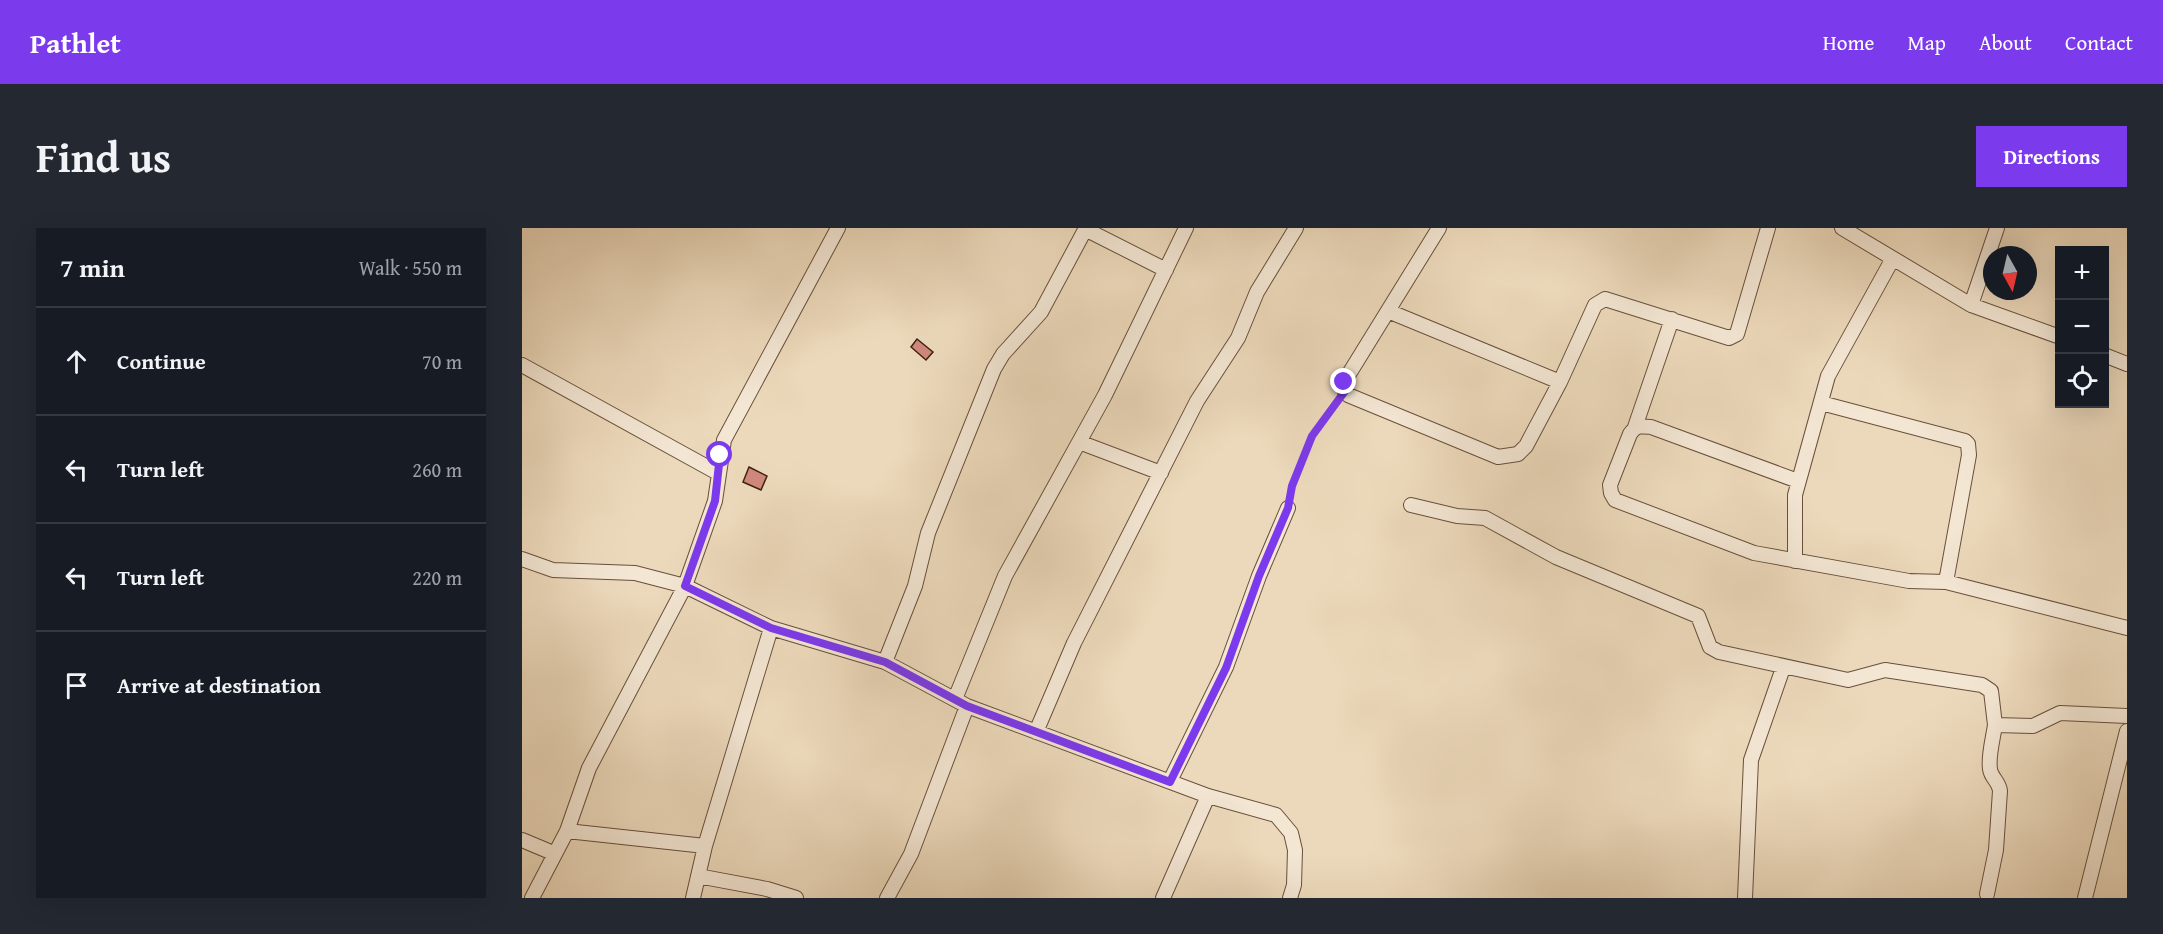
<!DOCTYPE html>
<html lang="en">
<head>
<meta charset="utf-8">
<style>
	body { margin:0; font-family:"Gentium Book Plus",serif; background:#242831; color:#f1f3f6 }
	.controls { position:absolute; right:18px; top:18px; display:grid; overflow:hidden; border-radius:0px; box-shadow:0 6px 24px #0002 }
	.controls button { width:54px; height:54px; display:grid; place-items:center; padding:0; border:0; border-bottom:2px solid #363941; background:#171b24; color:#f1f3f6; font:30px sans-serif }
	.compass { position:absolute; left:1461px; top:18px; width:54px; height:54px; border-radius:50%; background:#171b24; box-shadow:0 6px 24px #0002; rotate:172deg }
	.stop { position:absolute; width:18px; height:18px; margin:-14px; border:4px solid #7c3aed; border-radius:50%; background:#fff }
	.stop.end { background:#7c3aed; border-color:#fff; box-shadow:0 2px 6px #0008 }
	.list { margin:0; padding:0; list-style:none }
	h2 { display:flex; justify-content:space-between; align-items:center; height:78px; margin:0; padding:0 24px; font-size:26px }
	h2 small { font-size:20px; font-weight:400; color:#9ea1a6 }
	.list li { display:grid; grid-template-columns:39px 1fr auto; gap:18px; align-items:center; box-sizing:border-box; height:108px; padding:0 24px; border-top:2px solid #363941 }
	.list b { display:block; font-size:22px; white-space:nowrap }
	.list em { font-size:20px; font-style:normal; color:#9ea1a6 }
	.icon { flex:none; width:33px; height:33px; fill:none; stroke:currentColor; stroke-width:2; stroke-linecap:round; stroke-linejoin:round }
	.map { position:relative; flex:none; width:1605px; height:670px; overflow:hidden; border-radius:0px }
	header { display:flex; align-items:center; gap:36px; box-sizing:border-box; height:84px; padding:0 30px; background:#7c3aed; color:#fff }
	header strong { font-size:28px }
	nav { display:flex; gap:33px; margin-inline-start:auto; font-size:21px }
	.intro { display:flex; align-items:center; justify-content:space-between; box-sizing:border-box; height:144px; padding:0 36px }
	h1 { margin:0; font-size:42px }
	.button { padding:15px 27px; border-radius:0px; background:#7c3aed; color:#fff; font-size:21px; font-weight:700 }
	main { display:flex; gap:36px; padding:0 36px }
	aside { flex:1; background:#171b24; border-radius:0px; box-shadow:0 6px 24px #0002 }
	.map>svg:first-child { display:block }
</style>
</head>
<body>
<header>
<strong>Pathlet</strong>
<nav><a>Home</a><a>Map</a><a>About</a><a>Contact</a></nav>
</header>
<div class="intro"><h1>Find us</h1><a class="button">Directions</a></div>
<main>
<aside>
<h2>7 min<small>Walk · 550 m</small></h2>
<ul class="list">
<li><svg class="icon" aria-label="ahead" viewBox="0 0 24 24"><path d="M12 20V5M6 11l6-6 6 6"/></svg><div><b>Continue</b></div><em>70 m</em></li>
<li><svg class="icon" aria-label="left" viewBox="0 0 24 24"><path d="M17 20v-9H6M10 6l-5 5 5 5"/></svg><div><b>Turn left</b></div><em>260 m</em></li>
<li><svg class="icon" aria-label="left" viewBox="0 0 24 24"><path d="M17 20v-9H6M10 6l-5 5 5 5"/></svg><div><b>Turn left</b></div><em>220 m</em></li>
<li><svg class="icon" aria-label="arrive" viewBox="0 0 24 24"><path d="M6 21V4h12l-3 4 3 4H6"/></svg><div><b>Arrive at destination</b></div></li>
</ul>
</aside>
<div class="map">
<svg width="1605" height="670" viewBox="0 0 1605 670">
	<rect width="100%" height="100%" fill="#ecd9bb"/>
	<filter id="stains"><feTurbulence type="fractalNoise" baseFrequency=".00333" numOctaves="4"/><feColorMatrix values="0 0 0 0 .2 0 0 0 0 .09 0 0 0 0 .02 0 0 0 .5 -.17"/></filter>
	<radialGradient id="worn" r=".72"><stop offset=".6" stop-color="#630" stop-opacity="0"/><stop offset="1" stop-color="#630" stop-opacity=".3"/></radialGradient>
	<path fill="#d2887d" stroke="#3c2211" stroke-width="1.5" d="M395,111L411,124L404,132L389,119Z
		M227,239L245,248L239,262L221,254Z"/>
	<g fill="none" stroke-linecap="round" stroke-linejoin="round">
		<g stroke="#68503c" stroke-width="16">
			<path id="minor" d="M917,0L822,154L823,163L826,167L976,229L996,226L1004,218L1038,154L1073,77L1083,71L1207,110L1215,106L1246,0
				M1320,0L1449,77L1538,109
				M563,1L644,42
				M1449,77L1475,0
				M866,83L1038,154
				M1582,127L1605,136
				M0,137L196,245
				M1299,175L1443,213L1446,216L1447,227L1424,354
				M1113,199L1150,91
				M557,214L639,245
				M1276,253L1129,199C1119,198 1114,197 1108,206L1088,257L1089,265L1093,272L1232,325L1387,353L1424,354L1605,400
				M889,277L935,288L963,290L1034,329L1176,388L1188,419L1197,424L1326,452L1363,442L1460,457L1469,463L1473,497L1511,498L1538,485L1605,488
				M0,331L31,342L113,345L163,358L249,400L363,434L445,478L686,568L754,587L769,605L773,622L772,657L768,670
				M1273,333V267L1306,148L1370,32
				M363,434L393,358L406,305L472,141L481,126L519,84L564,0
				M433,471L483,348L583,167L664,0
				M514,504L552,415L675,173L716,110L735,64L774,0
				M648,553L704,439L737,348L766,280
				M45,603L183,618
				M0,612L31,625
				M176,648L245,661L274,670
				M1465,666L1474,622L1478,563C1477,553 1469,550 1468,541C1466,528 1471,511 1473,497
				M10,670L45,603L67,540L163,358L193,273L202,212L316,0
				M171,670L183,618L249,400
				M365,670L389,626L445,478
				M641,670L686,568
				M1223,670L1229,532L1261,440
				M1563,670L1605,503"/>
		</g>
		<path stroke="#3c2211" stroke-width="2" stroke-dasharray="1.5 3" stroke-linecap="butt" d="M768,269L790,208L813,175"/>
		<use href="#minor" stroke="#f3e6d3" stroke-width="14"/>
	</g>
	<g fill="none" stroke-linecap="round" stroke-linejoin="round">
		<path stroke="#7c3aed" stroke-width="8" d="M198,227L193,273L163,358L249,400L363,434L445,478L648,554L704,440L737,348L766,280L770,258L790,208L823,163L822,154"/>
	</g>
	<rect width="100%" height="100%" filter="url(#stains)"/>
	<rect width="100%" height="100%" fill="url(#worn)"/>
</svg>
<div class="controls">
<button>+</button>
<button>−</button>
<button><svg class="icon" aria-label="locate" viewBox="0 0 24 24"><circle cx="12" cy="12" r="6"/><path d="M12 2v4M12 18v4M2 12h4M18 12h4"/></svg></button>
</div>
<svg class="compass" viewBox="-18 -18 36 36"><path d="M0-13l5 13h-10z" fill="#e53935"/><path d="M0 13l5-13h-10z" fill="#9ea1a6"/></svg>
<div class="stop" style="left:198px;top:227px"></div>
<div class="stop end" style="left:822px;top:154px"></div>
</div>
</main>
</body>
</html>
